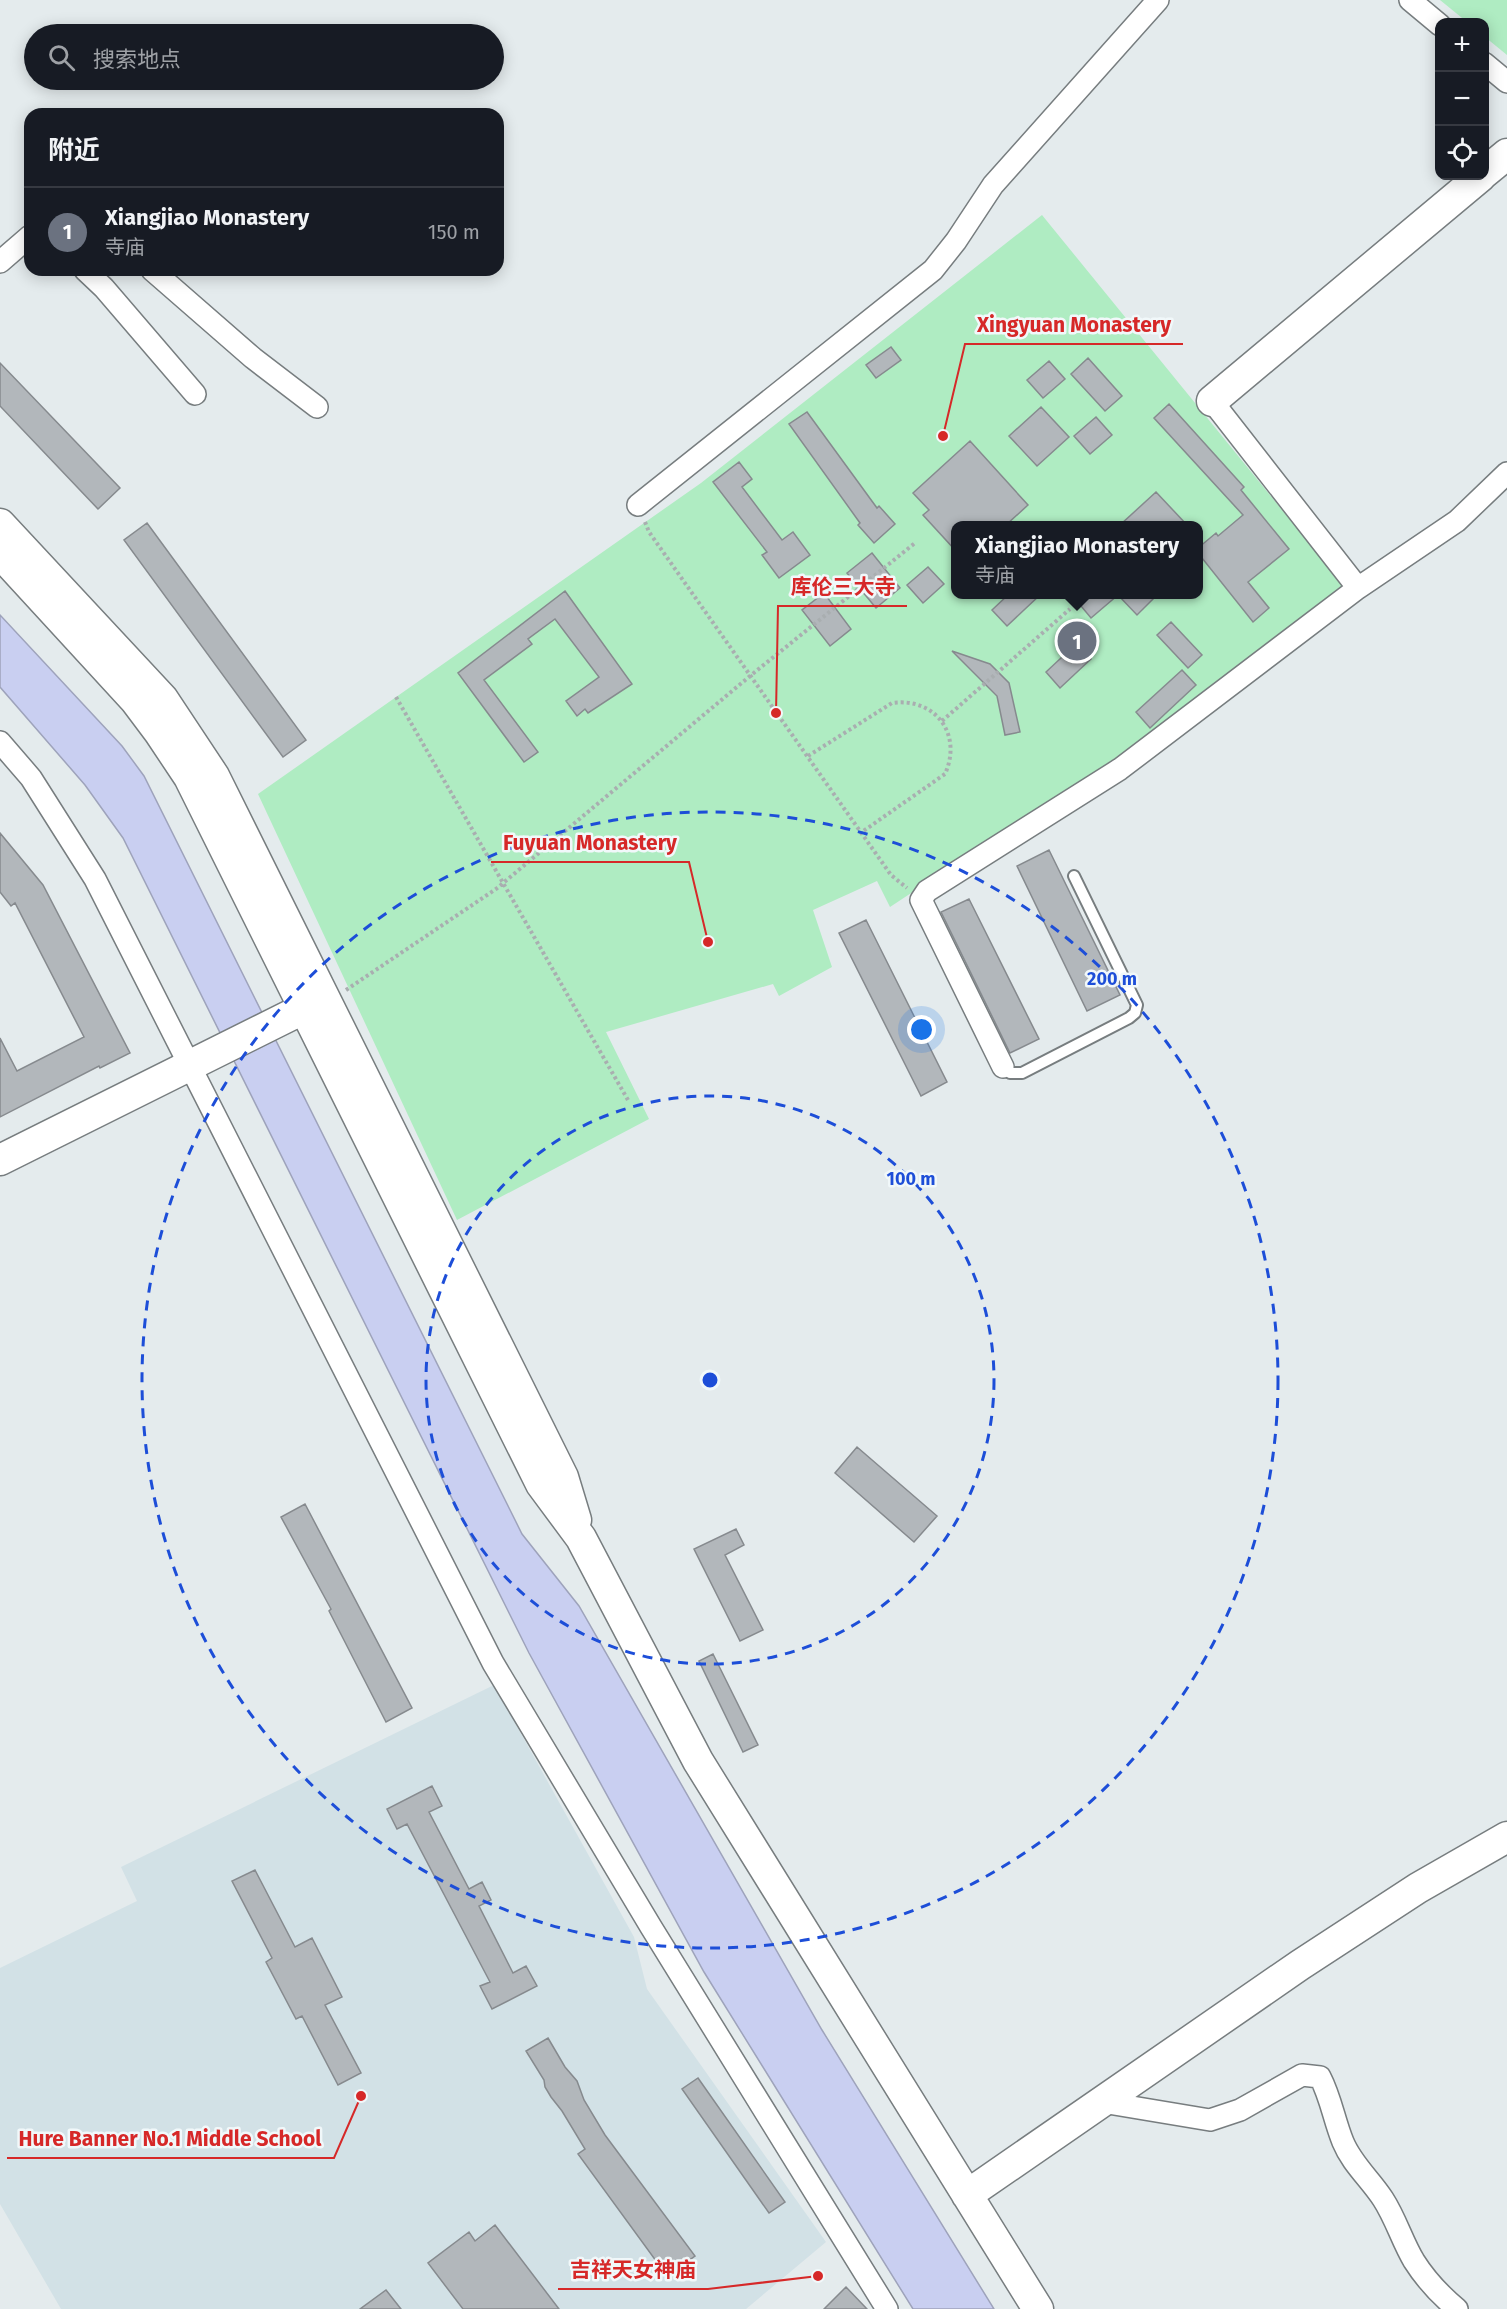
<!DOCTYPE html>
<html lang="zh">
<head>
<meta charset="utf-8">
<style>
	body { margin:0; font-family:"Fira Sans","Noto Sans SC",sans-serif; background:#20242c; color:#f1f3f6 }
	.controls { position:absolute; right:18px; top:18px; display:grid; overflow:hidden; border-radius:12px; box-shadow:0 3px 15px #0003 }
	.controls button { width:54px; height:54px; display:grid; place-items:center; padding:0; border:0; border-bottom:2px solid #363941; background:#171b24; color:#f1f3f6; font:30px sans-serif }
	.you { position:absolute; left:922px; top:1030px; width:21px; height:21px; margin:-15px; border:4px solid #fff; border-radius:50%; background:#1a73e8; box-shadow:0 0 0 9px #1a73e833 }
	.badge { display:grid; place-items:center; width:39px; height:39px; border-radius:50%; background:#2563eb; color:#fff; font-size:20px; font-weight:700 }
	.pin { position:absolute; translate:-50% -50%; border:3px solid #fff; box-shadow:0 2px 6px #0006 }
	.popup { position:absolute; left:951px; top:521px; width:252px; height:78px; box-sizing:border-box; display:grid; place-content:center; border-radius:12px; background:#171b24; filter:drop-shadow(0 2px 4px #0005); font-size:20px; white-space:nowrap; color:#9ea1a6 }
	.popup b { font-size:22px; color:#f1f3f6 }
	.popup::after { content:''; position:absolute; left:50%; top:100%; margin-left:-12px; border:12px solid transparent; border-top-color:#171b24 }
	.list { margin:0; padding:0; list-style:none }
	h2 { display:flex; justify-content:space-between; align-items:center; height:78px; margin:0; padding:0 24px; font-size:26px }
	h2 small { font-size:20px; font-weight:400; color:#9ea1a6 }
	.list li { display:grid; grid-template-columns:39px 1fr auto; gap:18px; align-items:center; box-sizing:border-box; height:90px; padding:0 24px; border-top:2px solid #363941 }
	.list b { display:block; font-size:22px; white-space:nowrap }
	.list p { margin:0; font-size:20px; white-space:nowrap; color:#9ea1a6 }
	.list em { font-size:20px; font-style:normal; color:#9ea1a6 }
	.icon { flex:none; width:33px; height:33px; fill:none; stroke:currentColor; stroke-width:2; stroke-linecap:round; stroke-linejoin:round }
	.map { position:relative; flex:none; width:1507px; height:2309px; overflow:hidden }
	.search { position:absolute; background:#171b24; box-shadow:0 3px 15px #0003; left:24px; top:24px; width:480px; height:66px; display:flex; align-items:center; gap:15px; box-sizing:border-box; padding:0 21px; border-radius:33px; color:#9ea1a6; font-size:22px }
	.panel { position:absolute; background:#171b24; box-shadow:0 3px 15px #0003; left:24px; top:108px; width:480px; height:168px; border-radius:18px }
	.map>svg:first-child { display:block }
</style>
</head>
<body>
<div class="map">
<svg width="1507" height="2309" viewBox="0 0 1507 2309">
	<rect width="100%" height="100%" fill="#e4ebed"/>
	<path fill="#d2e1e6" d="M494,1685L634,1937L647,1989L826,2242L746,2309H61L0,2204V1968L137,1901L121,1867Z"/>
	<path fill="#afecc2" fill-rule="evenodd" d="M1440,0H1507V55L1485,37L1484,22H1467Z
		M1042,215L1344,586L1158,730L890,907L877,881L813,910L832,967L779,996L773,984L606,1032L649,1119L457,1220L258,794L701,483ZM956,526H1198V594H956Z"/>
	<path fill="#c9cff1" stroke="#9ea3bb" stroke-width="1.5" d="M0,615L122,746L144,776L522,1534L579,1606L822,2030L994,2309H913L704,1972L529,1653L123,838L85,785L0,687Z"/>
	<path fill="#b2b7bb" stroke="#868a8e" stroke-width="1.5" d="M891,347L901,360L876,378L866,365Z
		M1088,358L1122,396L1105,411L1071,374Z
		M1049,361L1065,379L1043,398L1027,380Z
		M0,363L120,488L98,509L0,406Z
		M1169,404L1244,487L1241,490L1289,549L1248,582L1269,608L1253,622L1198,553V548L1216,533L1218,536L1243,515L1154,418Z
		M1041,407L1069,437L1037,466L1009,436Z
		M807,412L877,508L879,506L895,524L874,543L858,525L860,523L789,424Z
		M1096,417L1112,435L1090,454L1074,436Z
		M970,441L1028,505L1006,525H956V551L923,515L929,510L913,493Z
		M739,462L752,479L742,487L782,540L793,532L810,555L779,578L762,555L767,552L713,482Z
		M1156,492L1187,525H1120Z
		M147,523L306,740L283,757L124,540Z
		M872,553L900,588L876,608L847,573Z
		M928,567L944,584L923,603L907,585Z
		M565,591L632,684L588,713L585,709L577,716L566,701L599,677L555,619L528,639L532,644L484,680L538,752L524,762L458,673Z
		M824,593L851,629L830,646L802,610Z
		M1009,594H1041L1007,626L992,610Z
		M1071,594H1158L1137,615L1118,595L1091,618Z
		M1171,622L1202,655L1188,668L1157,635Z
		M1077,643L1091,659L1060,688L1046,672Z
		M952,651L990,664L1009,683L1020,732L1005,735L997,696Z
		M1182,670L1196,685L1150,728L1136,712Z
		M0,833L43,885L130,1053L100,1068L99,1066L0,1117V1038L17,1071L84,1037L15,903L11,906L0,892Z
		M1049,850L1120,995L1087,1011L1017,866Z
		M969,899L1039,1039L1010,1053L941,912Z
		M866,920L947,1082L921,1096L839,933Z
		M857,1447L937,1516L914,1542L835,1473Z
		M305,1504L412,1708L386,1722L329,1611L331,1609L281,1517Z
		M736,1529L744,1545L725,1555L763,1630L740,1641L694,1549Z
		M713,1654L758,1745L743,1752L699,1661Z
		M432,1786L442,1806L429,1812L469,1889L482,1882L491,1900L479,1906L513,1973L526,1966L537,1986L492,2009L480,1986L490,1982L407,1824L397,1829L387,1809Z
		M255,1870L295,1947L312,1938L342,1997L325,2005L361,2073L338,2085L302,2016L296,2019L266,1962L272,1958L232,1881Z
		M548,2038L565,2067L577,2081L584,2100L605,2135L695,2256L667,2276L578,2154L585,2149L562,2111L551,2097L545,2087L544,2080L526,2051Z
		M698,2078L785,2202L769,2213L682,2089Z
		M495,2225L559,2309H463L428,2263L469,2232L475,2241Z
		M846,2287L867,2309H824Z
		M386,2290L401,2309H360Z"/>
	<g fill="none" stroke-linecap="round" stroke-linejoin="round">
		<g stroke="#777d7f" stroke-width="14">
			<path id="lane" d="M1003,1067L1010,1073H1022L1129,1018L1135,1013L1137,1005L1074,876"/>
		</g>
		<g stroke="#777d7f" stroke-width="24">
			<path id="street" d="M1410,0L1440,25
				M1484,63L1507,82
				M0,262L30,236
				M85,270L104,288L195,394
				M152,270L253,358L317,407
				M638,505L933,270L956,241L993,185L1158,0
				M1358,588L1457,521L1507,473
				M0,742L31,778L95,879L493,1663L651,1927L887,2309
				M1003,1067L921,900L927,891L1120,769L1358,588L1212,401
				M1102,2102L1210,2120L1240,2110L1302,2075L1320,2077C1331,2098 1334,2120 1343,2142C1352,2164 1370,2179 1383,2199C1396,2219 1402,2241 1414,2261C1426,2280 1439,2294 1457,2309"/>
		</g>
		<g stroke="#777d7f" stroke-width="33">
			<path id="secondary" d="M1484,173L1507,154
				M1212,401L1481,176
				M0,524L163,699L214,776L563,1477L576,1520
				M0,553L135,700L159,732L189,777L541,1484L581,1538L698,1761L1038,2309
				M0,1160L305,1008
				M967,2195L1300,1965L1418,1888L1507,1837"/>
		</g>
		<path stroke="#a9aeb0" stroke-width="4" stroke-dasharray="3 3" stroke-linecap="butt" d="M645,522L649,532L891,875L907,888
			M396,697L628,1100
			M942,721L1070,609
			M808,756L892,703C935,697 963,734 945,774L862,832
			M346,990L496,889L750,676L915,543"/>
		<use href="#lane" stroke="#fff" stroke-width="10"/>
		<use href="#street" stroke="#fff" stroke-width="21"/>
		<use href="#secondary" stroke="#fff" stroke-width="30"/>
	</g>
	<g fill="none" stroke="#1d4ed8" stroke-width="3" stroke-dasharray="10 8">
		<circle cx="710" cy="1380" r="284"/>
		<circle cx="710" cy="1380" r="568"/>
	</g>
	<circle cx="710" cy="1380" r="9" fill="#1d4ed8" stroke="#f1f8fa" stroke-width="3"/>
	<g font-size="18" text-anchor="middle" font-weight="bold" fill="#1d4ed8" stroke="#f1f8fa" stroke-width="5" stroke-linejoin="round" paint-order="stroke">
		<text x="1112" y="985">200 m</text>
		<text x="911" y="1185">100 m</text>
	</g>
	<path fill="none" stroke="#d62828" stroke-width="2" d="M943 436L965 344H1183M776 713L778 606H907M708 942L689 862H491M361 2096L334 2158H7M818 2276L708 2289H558"/>
	<g fill="#d62828" stroke="#f1f8fa" stroke-width="2">
		<circle cx="943" cy="436" r="6"/>
		<circle cx="776" cy="713" r="6"/>
		<circle cx="708" cy="942" r="6"/>
		<circle cx="361" cy="2096" r="6"/>
		<circle cx="818" cy="2276" r="6"/>
	</g>
	<g font-size="21" text-anchor="middle" font-weight="bold" fill="#d62828" stroke="#f1f8fa" stroke-width="5" stroke-linejoin="round" paint-order="stroke">
		<text x="1074" y="332">Xingyuan Monastery</text>
		<text x="843" y="594">库伦三大寺</text>
		<text x="590" y="850">Fuyuan Monastery</text>
		<text x="170" y="2146">Hure Banner No.1 Middle School</text>
		<text x="633" y="2277">吉祥天女神庙</text>
	</g>
</svg>
<div class="controls">
<button>+</button>
<button>−</button>
<button><svg class="icon" aria-label="locate" viewBox="0 0 24 24"><circle cx="12" cy="12" r="6"/><path d="M12 2v4M12 18v4M2 12h4M18 12h4"/></svg></button>
</div>
<div class="you"></div>
<div class="pin badge" style="left:1077px;top:641px;background:#6b7280">1</div>
<div class="popup"><b>Xiangjiao Monastery</b>寺庙</div>
<div class="search"><svg class="icon" aria-label="search" viewBox="0 0 24 24"><circle cx="10" cy="10" r="6"/><path d="M15 15l6 6"/></svg>搜索地点</div>
<section class="panel">
<h2>附近<small></small></h2>
<ul class="list">
<li><span class="badge" style="background:#6b7280">1</span><div><b>Xiangjiao Monastery</b><p>寺庙</p></div><em>150 m</em></li>
</ul>
</section>
</div>
</body>
</html>
